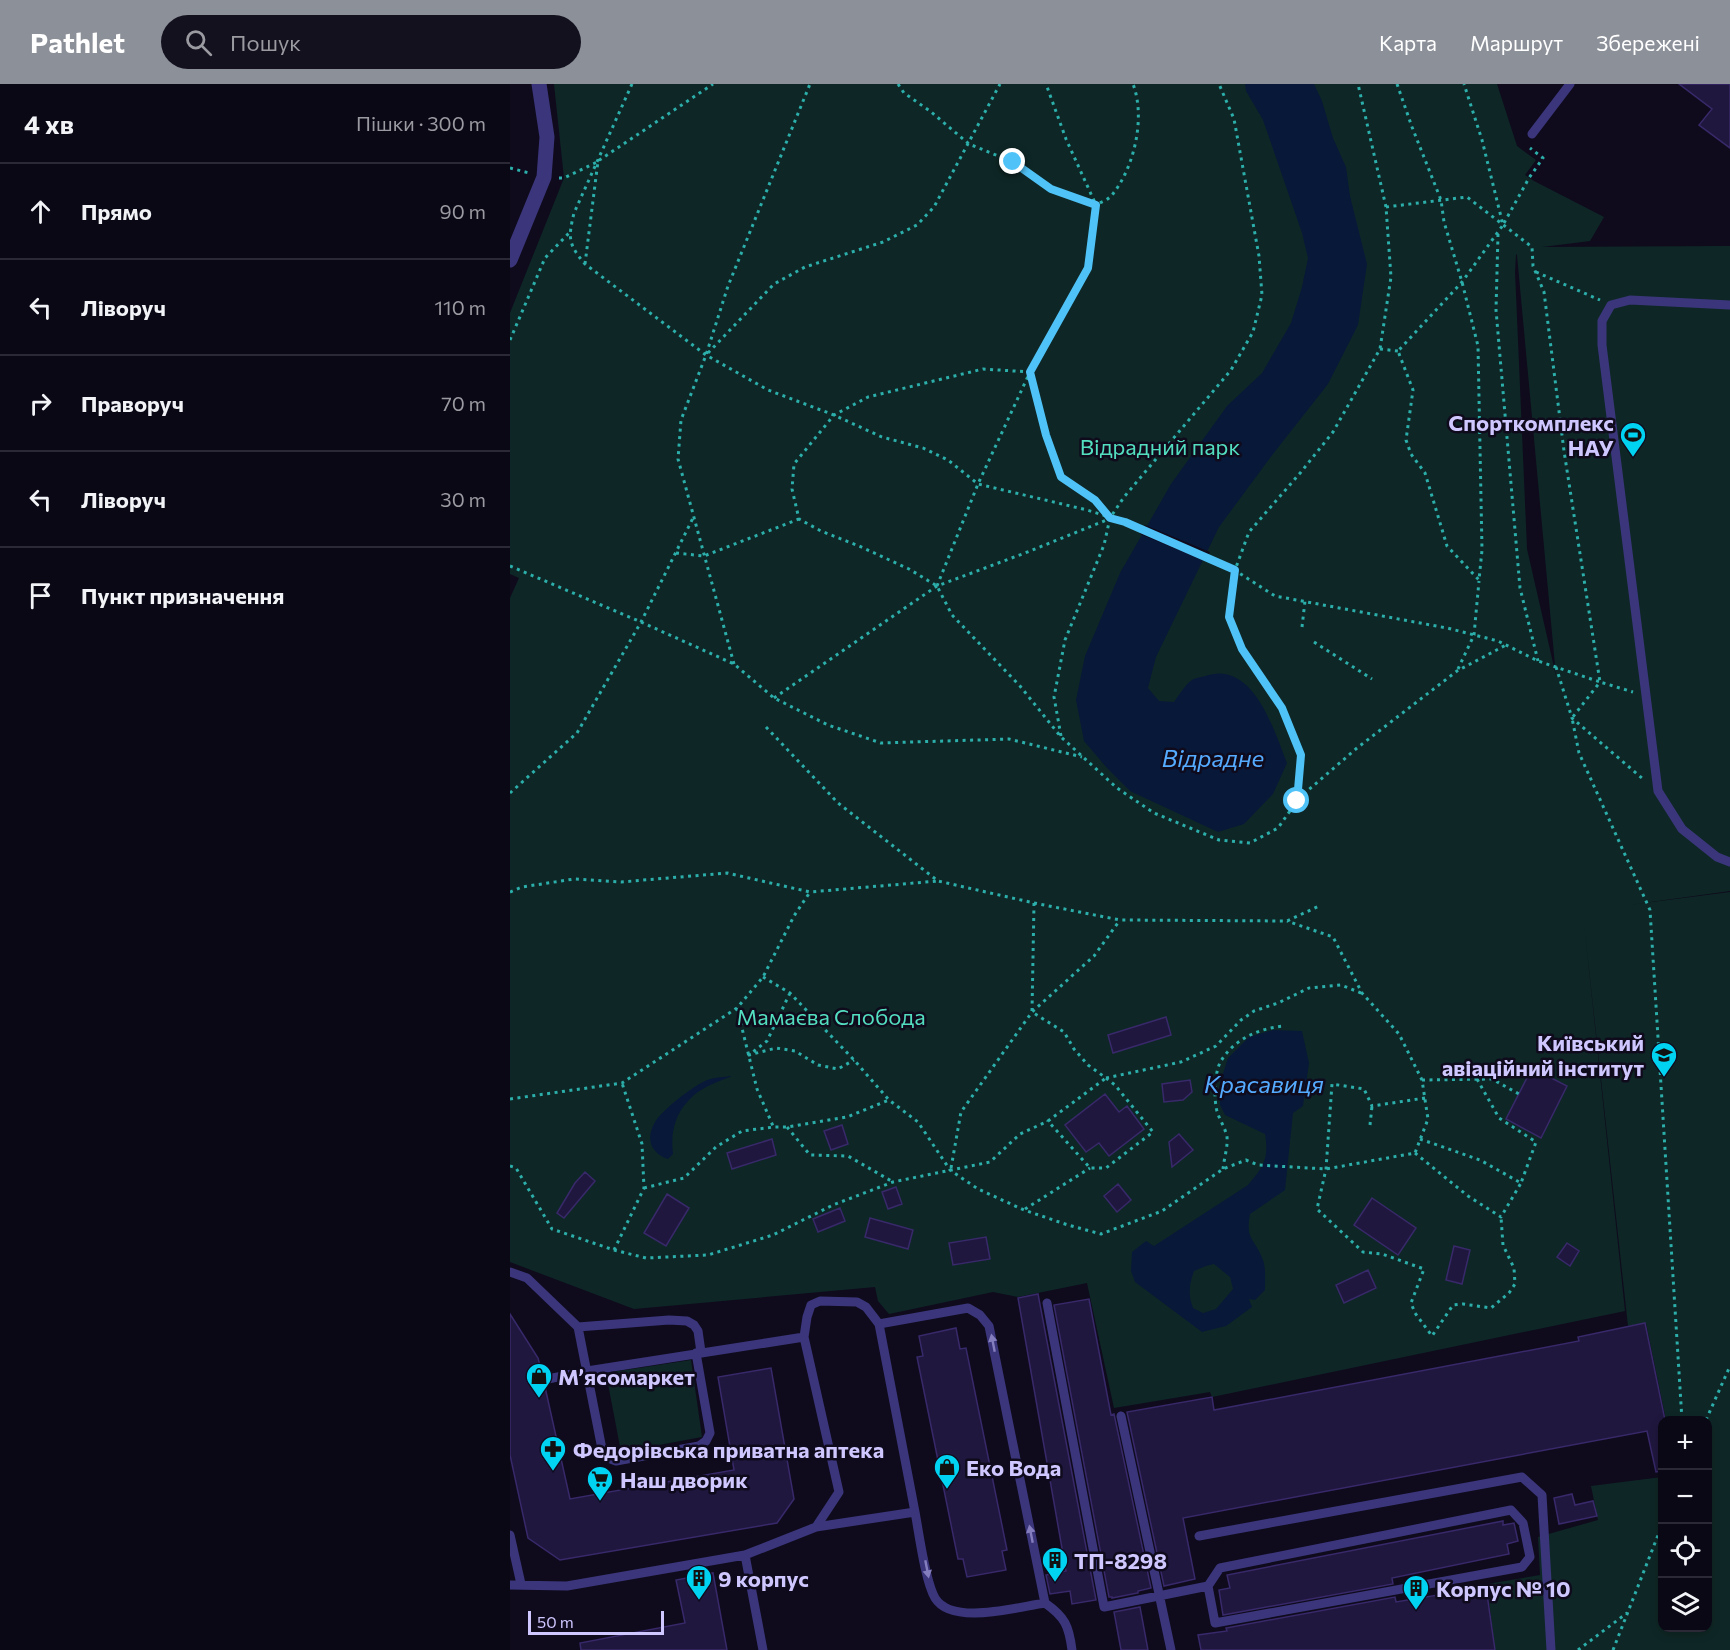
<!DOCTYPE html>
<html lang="uk">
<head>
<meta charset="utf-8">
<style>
	body { margin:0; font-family:Commissioner,sans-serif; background:#14111f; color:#f1f3f6 }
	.controls { position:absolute; right:18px; bottom:18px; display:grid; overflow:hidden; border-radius:12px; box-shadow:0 3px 9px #0003 }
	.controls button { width:54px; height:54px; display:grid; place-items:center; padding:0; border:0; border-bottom:2px solid #2b2935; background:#0b0816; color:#f1f3f6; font:30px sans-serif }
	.scale { position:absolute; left:18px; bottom:15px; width:136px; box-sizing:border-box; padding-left:6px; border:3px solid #cfc7ff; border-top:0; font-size:16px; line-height:21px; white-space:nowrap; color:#cfc7ff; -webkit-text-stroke:4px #0f0b1d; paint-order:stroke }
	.stop { position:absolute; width:18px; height:18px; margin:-14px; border:4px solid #4fc3f7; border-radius:50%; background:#fff }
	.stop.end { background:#4fc3f7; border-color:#fff; box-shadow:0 2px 6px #0008 }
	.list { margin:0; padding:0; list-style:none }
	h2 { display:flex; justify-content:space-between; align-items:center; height:78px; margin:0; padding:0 24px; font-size:26px }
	h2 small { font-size:20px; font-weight:400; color:#9a9aa1 }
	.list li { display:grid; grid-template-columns:39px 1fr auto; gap:18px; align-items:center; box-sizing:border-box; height:96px; padding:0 24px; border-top:2px solid #2b2935 }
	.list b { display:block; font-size:22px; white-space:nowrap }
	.list em { font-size:20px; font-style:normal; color:#9a9aa1 }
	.icon { flex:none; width:33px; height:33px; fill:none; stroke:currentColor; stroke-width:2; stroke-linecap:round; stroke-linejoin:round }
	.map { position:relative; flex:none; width:1220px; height:1566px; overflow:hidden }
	header { display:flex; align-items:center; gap:36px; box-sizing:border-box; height:84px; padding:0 30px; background:#8c9099; color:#fff }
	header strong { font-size:28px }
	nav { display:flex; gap:33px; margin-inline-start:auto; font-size:21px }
	.search { width:420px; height:54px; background:#14111f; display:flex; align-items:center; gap:15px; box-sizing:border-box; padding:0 21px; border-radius:33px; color:#9a9aa1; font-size:22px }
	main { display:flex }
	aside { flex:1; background:#0b0816 }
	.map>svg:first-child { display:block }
</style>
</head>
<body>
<header>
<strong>Pathlet</strong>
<div class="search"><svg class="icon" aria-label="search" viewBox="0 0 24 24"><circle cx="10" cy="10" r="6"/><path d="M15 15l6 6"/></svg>Пошук</div>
<nav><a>Карта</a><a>Маршрут</a><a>Збережені</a></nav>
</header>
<main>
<aside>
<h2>4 хв<small>Пішки · 300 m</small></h2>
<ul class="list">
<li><svg class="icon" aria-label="ahead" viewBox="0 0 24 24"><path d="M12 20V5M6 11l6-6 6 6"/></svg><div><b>Прямо</b></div><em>90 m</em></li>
<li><svg class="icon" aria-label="left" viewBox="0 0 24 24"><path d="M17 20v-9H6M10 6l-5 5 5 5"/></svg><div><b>Ліворуч</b></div><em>110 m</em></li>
<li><svg class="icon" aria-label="right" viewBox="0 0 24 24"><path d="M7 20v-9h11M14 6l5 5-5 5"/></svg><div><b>Праворуч</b></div><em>70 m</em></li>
<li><svg class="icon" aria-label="left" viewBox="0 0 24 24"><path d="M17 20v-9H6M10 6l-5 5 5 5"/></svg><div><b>Ліворуч</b></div><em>30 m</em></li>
<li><svg class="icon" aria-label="arrive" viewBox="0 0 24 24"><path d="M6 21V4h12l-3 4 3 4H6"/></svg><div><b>Пункт призначення</b></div></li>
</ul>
</aside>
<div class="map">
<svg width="1220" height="1566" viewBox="0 0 1220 1566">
	<rect width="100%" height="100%" fill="#0f0b1d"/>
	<path fill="#0e2726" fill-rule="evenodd" d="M44,0H987L1007,62L1026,76L1015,91L1024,97L1094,133L1080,157L1032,163L1220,162V807L1119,821L1220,808V1566H985L977,1500L1030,1491L1028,1453L1088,1436L1081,1402L1152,1393V1544H1198V1336H1156L1136,1239L1118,1242L1074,839L1115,1227L702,1313L700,1308L604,1324L577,1199L508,1213L483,1208L379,1230L368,1217L365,1203L124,1225L0,1178V514L9,494L0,490V229L54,94ZM1006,170L1007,171L1046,592L1017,465L1005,188Z
		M181,1276L192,1353L111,1368L96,1289Z"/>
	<path fill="#081839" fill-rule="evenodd" d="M735,0H804L812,17L823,54L836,83L840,112L857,180L848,241L818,300L763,370L709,443L646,573L638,604L649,617L664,618C669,611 675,601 682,596C685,594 691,593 695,592C743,575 764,646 777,679L763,710L734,740L708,748L620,707L597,684L574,657L566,616L575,572L610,489L661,400L717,322L752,289L781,239L792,203L798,174L792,149L753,36L736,7Z
		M763,946L792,947L799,979L793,1022L783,1029L775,1106L740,1130C735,1157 745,1154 753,1176C756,1184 755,1197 755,1206L745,1216L739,1215L742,1223L716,1242L692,1248L625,1198L621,1187L622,1168L636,1157L644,1162L738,1101C754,1082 759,1074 755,1050L715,1031L710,1021V999L718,974L739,953ZM704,1180L720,1193L723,1205L706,1225L693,1229L683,1224C678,1211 679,1201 684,1187L696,1182Z
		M222,992C210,997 195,1002 184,1011C166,1027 160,1046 163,1070L158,1075C141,1069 135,1055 145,1038C152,1026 182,1003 195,997C203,993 214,993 222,992Z"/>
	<path fill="#0f0b1d" d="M635,441L700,468L695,477L630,450Z"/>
	<path fill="#20173e" stroke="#38296a" stroke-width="1.5" d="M1169,0H1220V64L1189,41L1202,25Z
		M656,933L661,951L603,969L598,951Z
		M1022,984L1057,1002L1031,1054L996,1035Z
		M680,996L682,1008L673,1016L654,1018L652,1000Z
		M595,1010L609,1028L617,1022L634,1045L599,1072L589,1059L576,1068L555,1041Z
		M332,1041L338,1060L321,1066L314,1047Z
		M669,1050L683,1066L662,1083L659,1058Z
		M262,1055L266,1071L222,1085L217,1069Z
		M75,1088L85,1097L54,1134L47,1129L65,1099Z
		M608,1100L621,1116L607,1128L594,1112Z
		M386,1103L392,1120L378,1125L372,1108Z
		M157,1110L179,1124L156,1162L134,1149Z
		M862,1114L906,1144L888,1171L844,1141Z
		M330,1124L335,1137L308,1148L303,1135Z
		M360,1134L403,1146L398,1165L355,1153Z
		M476,1153L480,1175L443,1181L439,1159Z
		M1057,1159L1069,1167L1060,1182L1047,1173Z
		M944,1162L960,1166L952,1200L936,1196Z
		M858,1186L866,1204L834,1219L826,1201Z
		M528,1210L586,1516L562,1520L560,1507L540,1510L536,1491L556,1487L508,1214Z
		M579,1215L601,1331L604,1330L641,1504L628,1507V1509L602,1514V1513H599L544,1221Z
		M0,1230L28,1274L32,1289L27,1293V1298L30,1302L35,1303L60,1415L224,1386L208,1293L261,1284L284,1415L267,1439L50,1476L18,1454L0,1371Z
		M1135,1239L1155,1336H1152V1387L1146,1388L1137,1347L673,1434L685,1495L654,1502L617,1328L702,1313L704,1326L1069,1257L1068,1253Z
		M446,1244L450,1265L456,1264L497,1466L492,1467L496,1486L457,1493L453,1475H448L407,1273L413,1272L409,1252Z
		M1062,1410L1065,1421L1083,1417L1087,1432L1049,1440L1044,1414Z
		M993,1437V1441L1004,1439L1008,1457L997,1460L999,1470L882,1494L883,1500L713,1531L709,1506L720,1504L717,1491Z
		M203,1489L217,1566H71L70,1559L175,1539L166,1496Z
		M976,1503L985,1566H691L688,1551L717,1547L716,1544L885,1513L886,1518Z
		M630,1523L638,1566H611L604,1528Z"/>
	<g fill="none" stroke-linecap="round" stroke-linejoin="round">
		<path stroke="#2caeaa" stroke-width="3" stroke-dasharray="3 4.5" stroke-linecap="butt" d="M122,0L64,129C58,154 58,160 75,180L196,271L258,306L324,331L372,353L413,364L438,376L468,400L577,426L615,438L715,480L765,512L937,544L988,557L1028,577L1090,598L1062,634L1069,669L1140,826L1172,1336
			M388,0L394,9L420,27L459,60L503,78L541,105L586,121C591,118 598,116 602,111C624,84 636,34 623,0
			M887,0L902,43L931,116L934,138L952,198L968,262L972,466L969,496L937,462L915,389L901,370L896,356L903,306L888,267L952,198L993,141L972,56L954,0
			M0,84L19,89
			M49,94H54L87,78
			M876,123L957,113L1022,163L1023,182L1034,208L1054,367L1090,598L1123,608
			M994,139L1019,94L1033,74L1020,64
			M988,150L986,226L1010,504L1028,577
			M75,180L88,77L203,0
			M1026,188L1090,216
			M0,256L35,174L59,149
			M870,265L888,267
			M198,269L264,200L295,183L373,158L407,141L424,123L490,0
			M599,433L585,415L551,393L535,351L520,288L473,285L358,313L324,331L284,380L282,405L289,435L311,447L349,462L399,485L427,502L442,531L510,602L551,653L607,704L644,729L709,756L740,759L768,744L787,717L791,671L772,624L732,565L719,533L725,486L739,448L791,388L823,348L870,265L881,193L876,123L848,0
			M166,469L194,472L289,435
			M0,482L131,538L224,580L264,614L318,641L371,659L499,655L572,673
			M427,502L468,400L520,288L578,184L586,121L556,55L536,0
			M792,543L795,517
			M804,558L862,595
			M224,580L168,375L171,336L196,271L218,202L300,0
			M1046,583L1062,634L1133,695
			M948,585L964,551L969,497
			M264,614L427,502L515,469L599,435
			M256,643L328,719L428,797L524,819L610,836L777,837L809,822
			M551,652L544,613L555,556L594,461L600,434L614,413L721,286L743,248L752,211L749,172L724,35L709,0
			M0,709L67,649L131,538L183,434
			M788,715L847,664L947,587L996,561
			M0,808L12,803L64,795L111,798L217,789L300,808L428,797
			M524,819L522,928L554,948L564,965L578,981L596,994L671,978L706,962L731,936L744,927L768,919L799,904L831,901L851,909
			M253,893L280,909L344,976L379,1016L408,1038L440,1086L468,1105L514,1126L558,1141L591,1150L652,1127L713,1085L736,1076L748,1081L816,1085L905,1069L918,1035L912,996L889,950L852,909L823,853L777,837
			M280,909L257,957L239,971L266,964L285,967L308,981L328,985L344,976
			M227,924L247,1005L263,1042
			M596,994L605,1001L643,1048L596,1084H580L538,1037Z
			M912,996L982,995L1009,1010
			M915,1014L862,1022L854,1005L822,1000L816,1085L807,1125L853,1168L872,1170L914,1185L901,1219L905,1229L922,1252L943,1221L953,1220L981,1224L999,1209L1005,1200L1004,1184L993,1161L991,1133
			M0,1015L112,999L227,924L253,893L284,832L300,808
			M860,1041L862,1022
			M277,1043L300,1071L338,1072L383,1098
			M910,1055L970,1076L1011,1099L1026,1058L989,1034L967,995
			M905,1069L958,1112L991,1133L1011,1099
			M0,1082L6,1084L42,1145L104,1166L136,1174L198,1171L263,1151L323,1121L383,1098L480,1078L510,1050L538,1037
			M441,1084L451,1028L522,928L584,872L610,836
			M713,1085C714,1075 718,1062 717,1053C715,1042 707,1033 706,1022C704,1011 705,986 711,977C724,955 750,944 774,942
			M134,1104L174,1094L206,1063L232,1047L264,1043H277L337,1033L379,1016
			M515,1125L580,1084
			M104,1166L134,1104L132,1060L112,999
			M1196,1336L1220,1282
			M1068,1566L1117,1529
			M1103,1566L1152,1441"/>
		<path stroke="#3b367c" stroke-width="9" d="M1022,50L1060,0
			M1220,221L1120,216L1101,221L1092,237V261L1148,707L1172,745L1207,773L1220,778
			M0,1188L17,1194L68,1243L92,1365L98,1374L106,1377L189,1362L196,1357L200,1349L186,1269
			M537,1219L594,1523L698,1502L710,1484L1001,1426L1013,1439L1020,1473L1012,1483L705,1539L698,1502
			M369,1240L458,1224L470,1231L479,1242L535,1519C507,1523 442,1542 425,1514C415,1497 409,1449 405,1428
			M68,1243L159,1236L177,1237L184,1241L188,1247L191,1268
			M33,1296L77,1287L294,1253
			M611,1332L661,1566
			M0,1451L11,1500
			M689,1452L1012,1393L1032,1411L1041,1566
			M235,1471L253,1566
			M0,1501L57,1502L235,1471L306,1443L405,1428L369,1240L356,1223L347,1218L310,1217L301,1221L297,1233L294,1253L329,1408L306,1443
			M535,1519C555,1533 559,1542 562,1566"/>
		<path stroke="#3b367c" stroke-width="15" d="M0,176L34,93L37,53L29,0"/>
	</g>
	<defs><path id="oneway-solid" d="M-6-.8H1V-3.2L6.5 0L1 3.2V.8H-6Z" transform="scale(1.5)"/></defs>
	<g fill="#857ebe">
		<use href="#oneway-solid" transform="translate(483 1259) rotate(-101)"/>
		<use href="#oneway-solid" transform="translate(521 1450) rotate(-101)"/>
		<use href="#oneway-solid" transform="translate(417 1485) rotate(79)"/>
	</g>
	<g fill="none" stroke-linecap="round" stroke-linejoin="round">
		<path stroke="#4fc3f7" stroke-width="8" d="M503,78L541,105L586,121L578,184L520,288L536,351L551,393L585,416L600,434L615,438L725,486L719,533L732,565L772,624L791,671L787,717"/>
	</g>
	<defs>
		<g id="stadium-pin" transform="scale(1.35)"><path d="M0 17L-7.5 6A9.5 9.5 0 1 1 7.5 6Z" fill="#00d2f2" stroke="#0f0b1d"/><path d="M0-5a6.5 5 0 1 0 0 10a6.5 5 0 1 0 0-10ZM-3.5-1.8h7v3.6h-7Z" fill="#111"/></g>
		<g id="university-pin" transform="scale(1.35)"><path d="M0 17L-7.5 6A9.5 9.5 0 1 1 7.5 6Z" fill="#00d2f2" stroke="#0f0b1d"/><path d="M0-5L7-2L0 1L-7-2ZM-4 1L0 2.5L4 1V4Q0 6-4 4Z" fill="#111"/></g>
		<g id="shop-pin" transform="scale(1.35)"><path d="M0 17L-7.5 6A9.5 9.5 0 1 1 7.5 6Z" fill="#00d2f2" stroke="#0f0b1d"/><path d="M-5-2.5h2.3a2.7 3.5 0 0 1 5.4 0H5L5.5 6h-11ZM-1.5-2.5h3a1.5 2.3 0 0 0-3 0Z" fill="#111"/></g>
		<g id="pharmacy-pin" transform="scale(1.35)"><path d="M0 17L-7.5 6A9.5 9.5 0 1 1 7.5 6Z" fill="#00d2f2" stroke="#0f0b1d"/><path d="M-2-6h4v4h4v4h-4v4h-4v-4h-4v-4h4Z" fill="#111"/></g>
		<g id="supermarket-pin" transform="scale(1.35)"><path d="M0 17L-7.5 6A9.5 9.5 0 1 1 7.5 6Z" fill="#00d2f2" stroke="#0f0b1d"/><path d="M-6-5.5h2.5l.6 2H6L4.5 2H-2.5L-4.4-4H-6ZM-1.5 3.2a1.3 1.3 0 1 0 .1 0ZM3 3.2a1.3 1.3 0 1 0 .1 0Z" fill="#111"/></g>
		<g id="building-pin" transform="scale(1.35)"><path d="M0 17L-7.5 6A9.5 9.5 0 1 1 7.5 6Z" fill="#00d2f2" stroke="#0f0b1d"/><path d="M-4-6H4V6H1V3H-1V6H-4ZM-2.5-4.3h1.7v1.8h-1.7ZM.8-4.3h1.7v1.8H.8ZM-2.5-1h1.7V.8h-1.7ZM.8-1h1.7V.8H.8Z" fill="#111"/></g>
	</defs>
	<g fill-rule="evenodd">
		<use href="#stadium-pin" x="1123" y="351"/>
		<use href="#university-pin" x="1154" y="971"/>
		<use href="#shop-pin" x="29" y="1292"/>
		<use href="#pharmacy-pin" x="43" y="1365"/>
		<use href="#shop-pin" x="437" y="1383"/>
		<use href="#supermarket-pin" x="90" y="1395"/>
		<use href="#building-pin" x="545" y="1476"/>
		<use href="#building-pin" x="189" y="1494"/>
		<use href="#building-pin" x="906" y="1504"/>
	</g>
	<g text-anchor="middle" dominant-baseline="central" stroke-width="5" stroke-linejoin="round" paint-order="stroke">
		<g font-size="22" font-weight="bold" fill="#cfc7ff" stroke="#0f0b1d" text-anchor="start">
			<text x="1104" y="338" text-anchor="end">Спорткомплекс<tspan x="1104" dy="25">НАУ</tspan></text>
			<text x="1134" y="958" text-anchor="end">Київський<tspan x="1134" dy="25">авіаційний інститут</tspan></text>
			<text x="48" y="1292">М’ясомаркет</text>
			<text x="63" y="1365">Федорівська приватна аптека</text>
			<text x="456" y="1383">Еко Вода</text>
			<text x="110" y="1395">Наш дворик</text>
			<text x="564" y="1476">ТП-8298</text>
			<text x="208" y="1494">9 корпус</text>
			<text x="926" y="1504">Корпус № 10</text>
		</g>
		<g font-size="22" fill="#53dec0" stroke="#0f0b1d">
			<text x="650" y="362">Відрадний парк</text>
			<text x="321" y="932">Мамаєва Слобода</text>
		</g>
		<g font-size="24" font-style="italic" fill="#55abff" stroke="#0f0b1d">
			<text x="703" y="673">Відрадне</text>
			<text x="754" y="999">Красавиця</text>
		</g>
	</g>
</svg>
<div class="controls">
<button>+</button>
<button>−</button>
<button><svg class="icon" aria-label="locate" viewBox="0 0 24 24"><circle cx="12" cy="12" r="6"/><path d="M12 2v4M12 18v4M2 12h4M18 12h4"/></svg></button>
<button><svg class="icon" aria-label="layers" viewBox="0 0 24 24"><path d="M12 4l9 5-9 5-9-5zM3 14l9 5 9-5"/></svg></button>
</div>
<div class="scale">50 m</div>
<div class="stop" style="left:787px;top:717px"></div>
<div class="stop end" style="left:503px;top:78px"></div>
</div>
</main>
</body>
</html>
